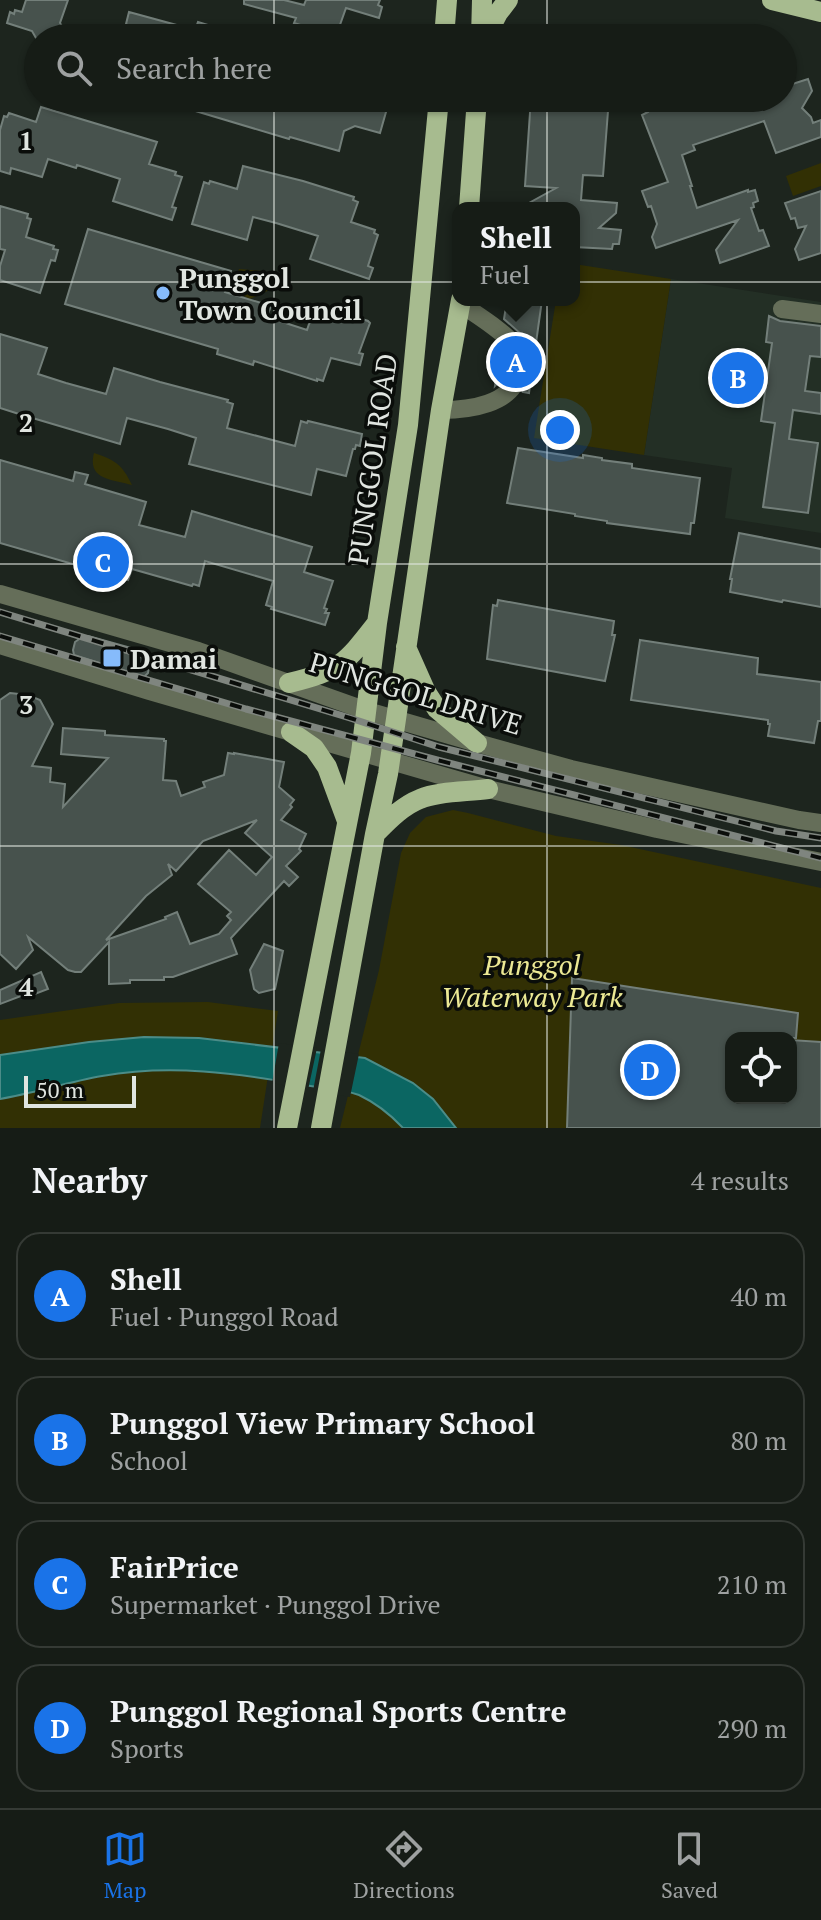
<!DOCTYPE html>
<html lang="en">
<head>
<meta charset="utf-8">
<style>
	body { margin:0; font-family:"PT Serif",serif; background:#1f251f; color:#f1f3f6 }
	.controls { position:absolute; right:24px; bottom:24px; display:grid; overflow:hidden; border-radius:16px; box-shadow:0 2px 6px #0004 }
	.controls button { width:72px; height:72px; display:grid; place-items:center; padding:0; border:0; border-bottom:2px solid #353a35; background:#161c16; color:#f1f3f6; font:40px sans-serif }
	.scale { position:absolute; left:24px; bottom:20px; width:112px; box-sizing:border-box; padding-left:8px; border:4px solid #e0e5e0; border-top:0; font-size:22px; line-height:28px; white-space:nowrap; color:#e0e5e0; -webkit-text-stroke:6px #0a0d0a; paint-order:stroke }
	.you { position:absolute; left:560px; top:430px; width:28px; height:28px; margin:-20px; border:6px solid #fff; border-radius:50%; background:#1a73e8; box-shadow:0 0 0 12px #1a73e833 }
	.badge { display:grid; place-items:center; width:52px; height:52px; border-radius:50%; background:#1a73e8; color:#fff; font-size:26px; font-weight:700 }
	.pin { position:absolute; translate:-50% -50%; border:4px solid #fff; box-shadow:0 2px 8px #0006 }
	.popup { position:absolute; left:452px; top:202px; width:128px; height:104px; box-sizing:border-box; display:grid; place-content:center; border-radius:16px; background:#161c16; filter:drop-shadow(0 2px 6px #0005); font-size:26px; white-space:nowrap; color:#9ea1a1 }
	.popup b { font-size:30px; color:#f1f3f6 }
	.popup::after { content:''; position:absolute; left:50%; top:100%; margin-left:-16px; border:16px solid transparent; border-top-color:#161c16 }
	.list { margin:0; padding:0; list-style:none }
	h2 { display:flex; justify-content:space-between; align-items:center; height:104px; margin:0; padding:0 32px; font-size:34px }
	h2 small { font-size:26px; font-weight:400; color:#9ea1a1 }
	.list li { display:grid; grid-template-columns:52px 1fr auto; gap:24px; align-items:center; box-sizing:border-box; height:128px; margin:0 16px 16px; padding:0 16px; border:2px solid #353a35; border-radius:24px }
	.list b { display:block; font-size:30px; white-space:nowrap }
	.list p { margin:0; font-size:26px; white-space:nowrap; color:#9ea1a1 }
	.list em { font-size:26px; font-style:normal; color:#9ea1a1 }
	.icon { flex:none; width:44px; height:44px; fill:none; stroke:currentColor; stroke-width:2; stroke-linecap:round; stroke-linejoin:round }
	.map { position:relative; flex:none; width:821px; height:1128px; overflow:hidden }
	.search { position:absolute; background:#161c16; box-shadow:0 2px 6px #0004; left:24px; right:24px; top:24px; height:88px; display:flex; align-items:center; gap:20px; box-sizing:border-box; padding:0 28px; border-radius:44px; color:#9ea1a1; font-size:30px }
	.sheet { height:680px; background:#161c16 }
	nav { display:flex; justify-content:space-around; align-items:center; box-sizing:border-box; height:112px; border-top:2px solid #353a35; background:#161c16; font-size:22px; color:#9ea1a1 }
	nav a { display:grid; justify-items:center; gap:4px }
	nav .on { color:#1a73e8 }
	.map>svg:first-child { display:block }
</style>
</head>
<body>
<div class="map">
<svg width="821" height="1128" viewBox="0 0 821 1128">
	<rect width="100%" height="100%" fill="#1d251e"/>
	<path fill="#232f25" d="M671,279L821,302V533L725,518L732,468L644,455Z"/>
	<path fill="#323004" fill-rule="evenodd" d="M821,163V186L793,196L786,176Z
		M574,264L671,279L644,455L534,438L556,300H574Z
		M239,269L262,271L276,287L250,299L232,290Z
		M94,453C115,460 122,464 132,485C112,479 87,480 94,453Z
		M453,810L468,813L556,836L621,845L821,888V1128H340L379,970L401,853L410,833L426,817ZM731,1038H791V1098H731Z
		M208,1002L278,1011L260,1128H0V1020L119,1003Z"/>
	<path fill="#0b6662" stroke="#4b8c88" stroke-width="2" d="M144,1037L199,1038L365,1058L413,1083L433,1099L456,1128H403C390,1114 376,1103 359,1095C342,1089 322,1088 304,1085C237,1073 170,1064 102,1076C68,1082 34,1093 0,1099V1055L89,1042Z"/>
	<path fill="#1d251e" d="M279,1043L317,1048L308,1090L272,1083Z
		M321,1049L359,1054L350,1097L313,1091Z"/>
	<path fill="#47524d" stroke="#737f7a" stroke-width="2" fill-rule="evenodd" d="M26,0H68L60,23L69,38H36L32,31L7,23L10,12L14,14L15,10L22,12Z
		M244,0H284L304,5L306,0H380L378,5L382,7L379,18L346,8L336,36L294,23L296,18L244,4Z
		M129,12L195,30L198,22L241,35V38H134L136,31L129,30L130,26L126,24Z
		M808,79L812,91L802,108L811,117L813,123L821,120V137L776,153L764,121L693,145L695,150L682,155L692,186H690L697,208L748,190V192L755,190L758,201L753,203L754,207L751,208L759,231L763,230L769,246L720,263L716,250L738,220L656,248L652,237L657,224L651,206L648,207L642,191L668,182L642,115L648,112L646,107L654,102L653,98H783V87Z
		M162,98H302L300,103L322,109L347,98H390L380,133L355,126L344,131L339,151L290,137L289,139L162,101Z
		M531,98H609L603,176L583,175L581,200L617,203L616,213L599,228L621,230L619,244H613L612,249L574,247V208H520L556,188L525,186Z
		M41,107L157,142L149,164L176,172L175,175L182,177L172,207L176,208L172,220L113,201L120,179L77,165L76,168L48,159L42,177L11,168L10,174L0,171V130L4,116L7,117L9,113L36,122Z
		M243,166L303,181L354,197L353,200L358,202L351,222L375,230L374,233L378,235L368,266L373,268L369,279L310,259L318,236L276,223L253,217L247,240L192,224L204,182L209,184L210,181L237,189Z
		M821,191V253L799,260L795,249L806,226L798,228L795,218L791,219L785,203Z
		M0,206L28,214L27,218L31,219L26,237L54,246L53,249L58,250L55,261L51,260L40,293L0,280V266L5,250L0,249Z
		M88,229L231,271L225,292L271,306L267,317L307,330L315,306L321,308L322,306L368,321L370,323L359,353L363,354L360,365L331,358L323,381L317,379V381L254,361L253,365L217,354L218,349L65,304Z
		M507,300H542L529,393L523,392L531,373L530,353L521,334L504,319Z
		M769,316L780,321L821,326V357L810,356L805,391L821,393V414L793,410L789,439L818,443L808,513L763,507L775,423L761,421L772,343L766,342Z
		M0,334L47,348L38,374L66,383L106,394L114,368L160,382L228,400L227,402L233,404L227,428L295,446L301,421L307,423L308,421L362,434L360,446L356,445L355,449H353L346,476L317,469L311,495L189,464L196,438L168,429L127,418L120,444L19,414L0,408Z
		M500,348L506,356L507,369L504,377L495,386Z
		M518,448L583,458V455L602,458V460L632,464V468L700,478L694,523H691L690,534L607,523V521L575,516V514L507,503Z
		M0,460L73,481L75,472L88,475L85,484L146,502L139,525L185,537L192,511L312,547L304,572L333,581L324,608L327,609L325,613H329L325,625L271,609L272,607L266,605L273,581L205,561L199,586L193,584L192,586L132,569L128,580L0,543Z
		M739,533L821,549V607L783,600L782,602L730,592L732,579H730Z
		M498,600L614,621L612,635H615L605,681L487,659L493,605L497,606Z
		M88,636L138,650L143,653L150,661L148,673L144,677L74,655L73,650L75,642L82,637Z
		M640,640L758,658L757,674L821,682V721H818L814,743L768,736L770,724H768V720L631,700Z
		M10,693L28,695L40,700L53,724L32,766L51,768L50,782L65,784L63,807L108,758L61,754L63,728L105,731V735L164,739V741H166L163,780L176,781L181,796L205,787L203,782L224,775L228,753L234,754V753L284,762L279,787L294,800L290,805L292,807L281,820L306,834L299,849L301,851L286,866L298,877L289,886L284,881L231,938L237,954L173,977H164V980H130V983L109,984V942L81,972H75L68,970L28,937L33,950L16,969L0,954V700ZM257,820L245,833L272,857L256,875L229,850L198,884L231,912L227,916L231,920L219,934L190,944L177,912L165,917L166,919L106,940L146,896L172,875L168,864L176,871L203,841Z
		M264,944L283,951L275,989L259,993L254,989L250,970Z
		M41,972L48,989L27,997L26,994L0,1004V990Z
		M572,978L798,1013L796,1038H731V1098H791V1040L821,1042V1128H567Z"/>
	<g fill="none" stroke-linecap="round" stroke-linejoin="round">
		<path stroke="#656e59" stroke-width="18" d="M782,309L821,314
			M441,410C468,410 513,405 519,372C520,364 519,354 515,347C507,333 475,314 461,304
			M0,594L198,651L367,711L477,743L571,769L799,820L821,823
			M0,645L149,691L488,789L657,829L821,862"/>
		<path stroke="#a7bb8f" stroke-width="20" d="M772,0L821,12
			M444,38L447,0
			M481,38L482,0
			M485,38L498,13L508,0
			M469,208L477,98
			M406,647L426,692L437,709L477,743
			M289,683C341,670 345,664 377,623
			M291,732L314,748L327,767L347,821
			M375,834C388,821 402,806 420,799C439,791 467,792 488,789
			M287,1128L361,753L377,623L408,425L439,98
			M321,1128L375,834L388,774L441,410L461,300"/>
		<g stroke="#7f857f" stroke-width="7">
			<path id="rail" d="M0,612L350,718L439,747L776,831L821,838
				M0,636L246,709L437,760L821,858"/>
		</g>
		<use href="#rail" stroke="#0a0d0a" stroke-width="4" stroke-dasharray="12" stroke-linecap="butt"/>
	</g>
	<path fill="none" stroke="#e0e5e0" stroke-width="2" stroke-opacity="0.55" d="M274,0V38M547,0V38M274,98V1128M547,98V1128M0,282H821M0,564H821M0,846H821"/>
	<g fill="#86bbfb" stroke="#0a0d0a" stroke-width="3">
		<circle cx="163" cy="293" r="8"/>
		<rect x="102" y="648" width="20" height="20" rx="4"/>
	</g>
	<g text-anchor="middle" dominant-baseline="central" stroke-width="7" stroke-linejoin="round" paint-order="stroke">
		<g font-size="28" font-weight="bold" fill="#e0e5e0" stroke="#0a0d0a" text-anchor="start">
			<text x="179" y="277">Punggol<tspan x="179" dy="32">Town Council</tspan></text>
			<text x="130" y="658">Damai</text>
		</g>
		<g font-size="28" fill="#e0e5e0" stroke="#0a0d0a">
			<text transform="translate(372 459) rotate(-82)">PUNGGOL ROAD</text>
			<text transform="translate(416 693) rotate(17)">PUNGGOL DRIVE</text>
		</g>
		<g font-size="28" font-style="italic" fill="#ece994" stroke="#0a0d0a">
			<text x="532" y="964">Punggol<tspan x="532" dy="32">Waterway Park</tspan></text>
		</g>
	</g>
	<g font-size="26" text-anchor="middle" font-weight="bold" fill="#e0e5e0" stroke="#0a0d0a" stroke-width="7" stroke-linejoin="round" paint-order="stroke">
		<text x="26" y="150">1</text>
		<text x="26" y="432">2</text>
		<text x="26" y="714">3</text>
		<text x="26" y="996">4</text>
	</g>
</svg>
<div class="controls">
<button><svg class="icon" aria-label="locate" viewBox="0 0 24 24"><circle cx="12" cy="12" r="6"/><path d="M12 2v4M12 18v4M2 12h4M18 12h4"/></svg></button>
</div>
<div class="scale">50 m</div>
<div class="you"></div>
<div class="pin badge" style="left:516px;top:362px">A</div>
<div class="popup"><b>Shell</b>Fuel</div>
<div class="pin badge" style="left:738px;top:378px">B</div>
<div class="pin badge" style="left:103px;top:562px">C</div>
<div class="pin badge" style="left:650px;top:1070px">D</div>
<div class="search"><svg class="icon" aria-label="search" viewBox="0 0 24 24"><circle cx="10" cy="10" r="6"/><path d="M15 15l6 6"/></svg>Search here</div>
</div>
<section class="sheet">
<h2>Nearby<small>4 results</small></h2>
<ul class="list">
<li><span class="badge">A</span><div><b>Shell</b><p>Fuel · Punggol Road</p></div><em>40 m</em></li>
<li><span class="badge">B</span><div><b>Punggol View Primary School</b><p>School</p></div><em>80 m</em></li>
<li><span class="badge">C</span><div><b>FairPrice</b><p>Supermarket · Punggol Drive</p></div><em>210 m</em></li>
<li><span class="badge">D</span><div><b>Punggol Regional Sports Centre</b><p>Sports</p></div><em>290 m</em></li>
</ul>
</section>
<nav>
<a class="on"><svg class="icon" aria-label="map" viewBox="0 0 24 24"><path d="M3 6l6-2 6 2 6-2v14l-6 2-6-2-6 2zM9 4v14M15 6v14"/></svg>Map</a>
<a><svg class="icon" aria-label="directions" viewBox="0 0 24 24"><path d="M12 3l9 9-9 9-9-9zM9 14v-3h6M13 9l2 2-2 2"/></svg>Directions</a>
<a><svg class="icon" aria-label="saved" viewBox="0 0 24 24"><path d="M7 4h10v16l-5-4-5 4z"/></svg>Saved</a>
</nav>
</body>
</html>
